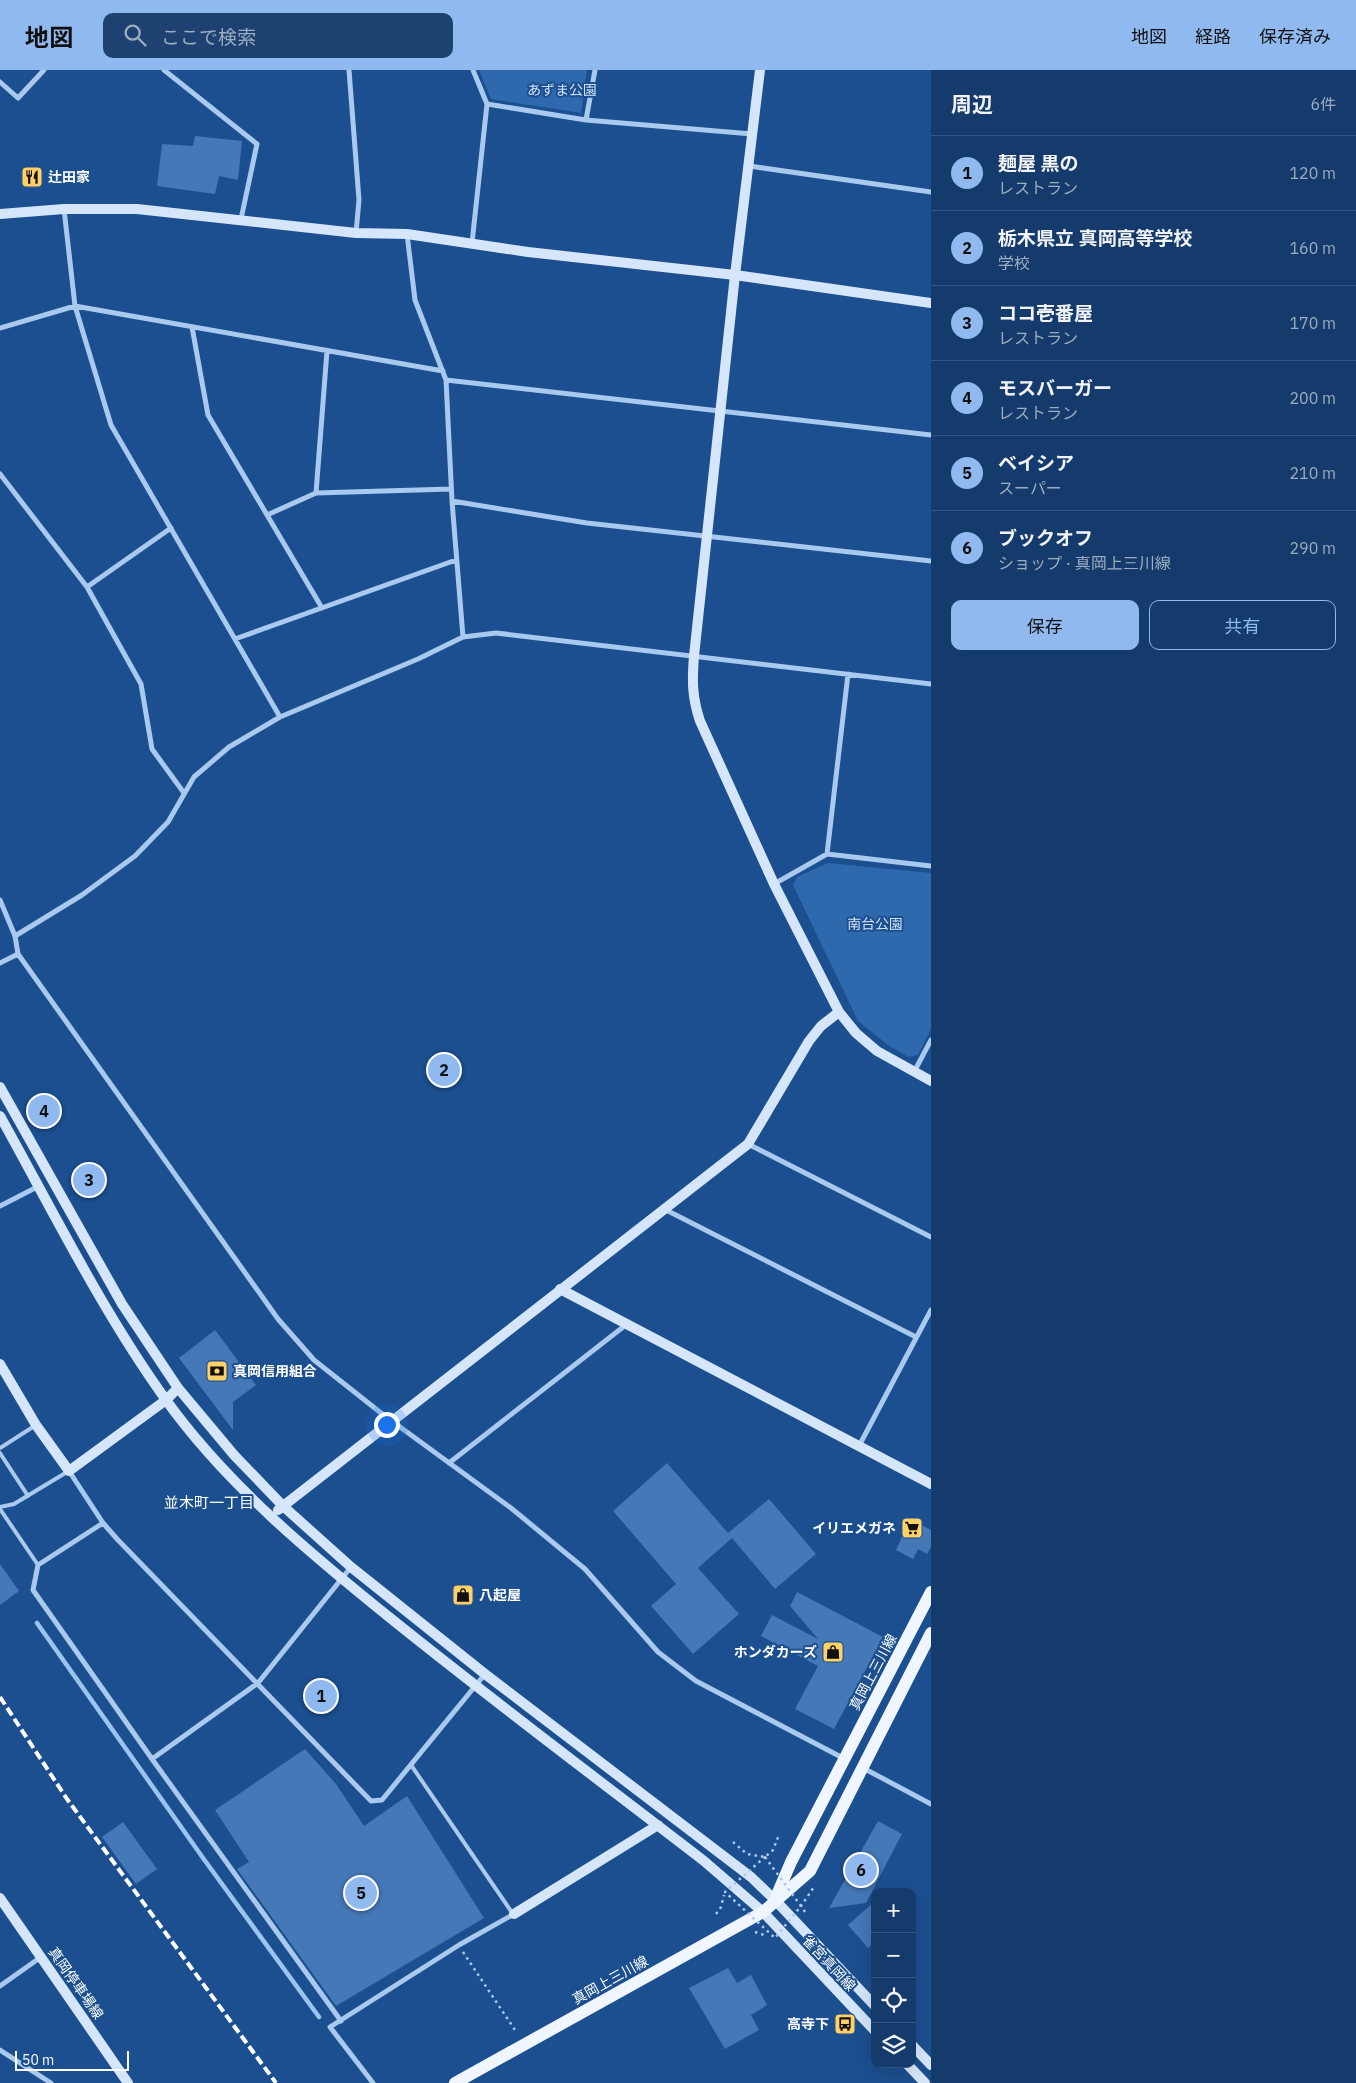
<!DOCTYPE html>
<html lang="ja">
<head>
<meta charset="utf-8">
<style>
	body { margin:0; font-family:"IBM Plex Sans","Noto Sans JP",sans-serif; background:#1d4271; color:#f1f3f6 }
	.controls { position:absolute; right:15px; bottom:15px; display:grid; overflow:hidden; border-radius:10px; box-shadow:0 5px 20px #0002 }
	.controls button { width:45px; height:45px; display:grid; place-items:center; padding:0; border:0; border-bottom:1px solid #33557e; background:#143b6b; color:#f1f3f6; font:25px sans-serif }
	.scale { position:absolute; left:15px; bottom:12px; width:114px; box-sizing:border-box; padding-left:5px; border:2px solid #fff; border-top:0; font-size:14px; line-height:18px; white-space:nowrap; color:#fff; -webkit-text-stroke:4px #1b4f8f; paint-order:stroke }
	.you { position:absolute; left:386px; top:1354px; width:18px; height:18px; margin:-12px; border:4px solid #fff; border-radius:50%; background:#1a73e8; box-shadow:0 0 0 8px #1a73e833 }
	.badge { display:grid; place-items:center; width:32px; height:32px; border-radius:50%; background:#90b9f0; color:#111; font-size:16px; font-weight:700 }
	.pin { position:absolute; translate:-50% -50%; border:2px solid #fff; box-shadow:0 1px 5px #0006 }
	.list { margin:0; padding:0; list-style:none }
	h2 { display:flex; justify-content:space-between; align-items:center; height:65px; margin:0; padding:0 20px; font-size:21px }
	h2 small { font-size:16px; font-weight:400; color:#9dadc1 }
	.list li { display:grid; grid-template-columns:32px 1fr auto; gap:15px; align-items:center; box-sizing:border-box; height:75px; padding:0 20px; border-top:1px solid #33557e }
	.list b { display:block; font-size:19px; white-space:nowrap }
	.list p { margin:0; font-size:16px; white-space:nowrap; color:#9dadc1 }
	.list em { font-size:16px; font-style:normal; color:#9dadc1 }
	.actions { display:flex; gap:10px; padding:15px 20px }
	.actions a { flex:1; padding:11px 0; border:1px solid #90b9f0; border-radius:10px; text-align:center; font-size:18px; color:#90b9f0 }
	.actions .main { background:#90b9f0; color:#111 }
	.icon { flex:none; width:28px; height:28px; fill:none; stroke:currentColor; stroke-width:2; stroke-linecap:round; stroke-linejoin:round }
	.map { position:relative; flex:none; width:931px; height:2013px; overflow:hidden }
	header { display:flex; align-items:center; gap:30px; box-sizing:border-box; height:70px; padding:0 25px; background:#90b9f0; color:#111 }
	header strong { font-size:24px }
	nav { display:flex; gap:28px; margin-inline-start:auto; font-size:18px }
	.search { width:350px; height:45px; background:#1d4271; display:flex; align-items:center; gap:12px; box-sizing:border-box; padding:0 18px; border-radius:10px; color:#9dadc1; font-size:19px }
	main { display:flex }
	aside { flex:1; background:#143b6b }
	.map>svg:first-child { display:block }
</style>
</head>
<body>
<header>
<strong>地図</strong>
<div class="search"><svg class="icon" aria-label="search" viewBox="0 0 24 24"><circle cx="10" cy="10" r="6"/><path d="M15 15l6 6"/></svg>ここで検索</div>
<nav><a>地図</a><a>経路</a><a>保存済み</a></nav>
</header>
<main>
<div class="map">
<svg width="931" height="2013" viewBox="0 0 931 2013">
	<rect width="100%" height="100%" fill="#1b4f8f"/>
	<path fill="#2e69ad" d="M479,0H587L581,43L491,29Z
		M828,793L931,803V959L918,985L908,987L888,975L858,951L793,815L797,807Z"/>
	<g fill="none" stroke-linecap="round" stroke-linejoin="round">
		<path stroke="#9cc4f0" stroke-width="4.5" d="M37,1553L203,1788L319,1947"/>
	</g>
	<path fill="#4478b7" d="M195,66L242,71L238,110L219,106L215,124L157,116L162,74L193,76Z
		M215,1260L256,1315L233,1332V1360L179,1288Z
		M667,1393L728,1463L769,1429L816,1484L775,1519L732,1468L698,1498L739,1544L693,1584L651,1536L676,1514L613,1441Z
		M910,1449L931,1460V1477L927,1484L918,1479L913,1489L896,1480Z
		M0,1494L19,1521L0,1535Z
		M797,1522L883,1567L834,1659L795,1639L818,1596L761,1566L772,1545L818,1569L790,1536Z
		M305,1679L336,1714L364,1756L407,1726L484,1848L336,1936L237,1799L249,1792L215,1740Z
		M878,1751L902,1764L866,1833L829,1838Z
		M123,1752L157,1799L136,1814L102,1767Z
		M875,1831V1872L868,1878L848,1855Z
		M728,1898L737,1913L751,1905L767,1935L751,1945L759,1960L725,1979L689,1918Z"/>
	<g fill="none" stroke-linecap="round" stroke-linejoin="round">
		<path stroke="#a9c9ee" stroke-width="2.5" stroke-dasharray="2.5 4" stroke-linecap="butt" d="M733,1772L747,1784L765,1787L773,1780L779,1765
			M805,1842L801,1836L814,1817
			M716,1844L721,1837L724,1825
			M755,1862L767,1866
			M463,1882L517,1963"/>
		<path stroke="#a9c9ee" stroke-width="4" d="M0,1378L36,1355
			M0,1383L28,1426
			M0,1437L14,1434L67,1402
			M0,1439L38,1495
			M411,1695L513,1844"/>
		<path stroke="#a9c9ee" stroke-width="5" d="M164,0L257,74L241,149
			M349,0L359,130L356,163
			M0,12L18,28L44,0
			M487,34L586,50L752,64
			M586,50L595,0
			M749,96L931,122
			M64,139L75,236L111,355L280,647
			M407,164L415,230L446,310L452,431L463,567
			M472,173L487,34L473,0
			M192,257L208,345L322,538
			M0,258L75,236L443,301
			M446,310L931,365
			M0,404L87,517L141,614L152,679L184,723
			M316,423L327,281
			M452,431L587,453L931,491
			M267,445L316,423L451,419
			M87,517L171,458
			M235,569L456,490
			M827,784L848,604
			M774,814L827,784L931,796
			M0,830L15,866L18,884L278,1249L314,1290L381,1343
			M15,866L82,825L135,786L168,752L194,707L229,677L280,647L418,589L463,567L496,563L931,614
			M0,893L18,884
			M914,1002L931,970
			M748,1074L931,1167
			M0,1136L39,1116
			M664,1139L916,1267
			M400,1357L511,1438L585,1499L658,1582L696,1611L843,1688
			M859,1376L931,1240
			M449,1393L627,1254
			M69,1401L103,1453L118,1470L371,1731L382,1730L485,1604
			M103,1453L38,1495L33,1520L152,1689L341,1951
			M152,1689L258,1613L351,1497
			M863,1698L931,1734
			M0,1916L41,1887
			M0,1980L51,2013
			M373,2013L330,1957L459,1875L514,1844"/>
		<path stroke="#d6e6fa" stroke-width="10" d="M760,0L735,205L694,586C692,611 692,627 700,651L774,814L839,942L856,963L877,981L931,1011
			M0,144L64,139H137L356,163L407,164L528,182L735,205L931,233
			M0,1017L122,1234L178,1318L234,1385L283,1436L351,1497L485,1604L751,1807L775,1830L875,1936
			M0,1046C53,1141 102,1241 166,1330C227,1415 313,1486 394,1551C496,1633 600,1711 704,1791L763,1842L875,1961
			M560,1219L931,1414
			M0,1294L36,1355L69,1401L166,1330L178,1318
			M278,1440L748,1074L809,971L821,956L839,942
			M0,1828L128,2013
			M514,1844L658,1755
			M912,1975L931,1995
			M907,1994L925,2013"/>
		<path stroke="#f0f6ff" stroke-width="12" d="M776,1827L791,1792L931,1522
			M455,2013L763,1842L810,1801L931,1563"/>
		<path stroke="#fff" stroke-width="4" stroke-dasharray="9 4" stroke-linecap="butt" d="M0,1627L67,1729L276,2013"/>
		<path stroke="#a9c9ee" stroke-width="2.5" stroke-dasharray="2.5 4" stroke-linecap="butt" d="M765,1787L801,1836L775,1868L725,1822Z"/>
		<path stroke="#a9c9ee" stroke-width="5" d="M381,1343L400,1357"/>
	</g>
	<defs>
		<g id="restaurant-square" transform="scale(1.125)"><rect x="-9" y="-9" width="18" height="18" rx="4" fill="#ffd166" stroke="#1b4f8f"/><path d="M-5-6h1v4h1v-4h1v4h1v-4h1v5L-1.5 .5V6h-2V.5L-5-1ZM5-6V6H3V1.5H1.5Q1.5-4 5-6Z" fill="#111"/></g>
		<g id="bank-square" transform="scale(1.125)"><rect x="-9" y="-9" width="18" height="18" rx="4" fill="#ffd166" stroke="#1b4f8f"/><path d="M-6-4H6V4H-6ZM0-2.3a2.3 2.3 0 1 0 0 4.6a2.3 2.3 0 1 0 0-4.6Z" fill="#111"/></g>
		<g id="supermarket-square" transform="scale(1.125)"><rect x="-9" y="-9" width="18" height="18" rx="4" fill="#ffd166" stroke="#1b4f8f"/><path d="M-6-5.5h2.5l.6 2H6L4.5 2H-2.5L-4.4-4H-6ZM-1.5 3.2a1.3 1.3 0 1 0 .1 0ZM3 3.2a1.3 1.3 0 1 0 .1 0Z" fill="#111"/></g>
		<g id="shop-square" transform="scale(1.125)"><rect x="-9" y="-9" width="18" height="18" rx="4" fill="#ffd166" stroke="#1b4f8f"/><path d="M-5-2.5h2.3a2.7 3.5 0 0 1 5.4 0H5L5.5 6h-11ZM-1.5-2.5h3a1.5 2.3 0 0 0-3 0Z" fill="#111"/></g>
		<g id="bus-square" transform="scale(1.125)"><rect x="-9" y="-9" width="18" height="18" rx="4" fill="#ffd166" stroke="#1b4f8f"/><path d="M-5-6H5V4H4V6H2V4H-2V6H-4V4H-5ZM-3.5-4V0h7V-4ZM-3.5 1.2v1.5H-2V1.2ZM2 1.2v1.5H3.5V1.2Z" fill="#111"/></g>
	</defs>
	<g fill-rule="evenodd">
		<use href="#restaurant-square" x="32" y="107"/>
		<use href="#bank-square" x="217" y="1301"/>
		<use href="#supermarket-square" x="912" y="1458"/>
		<use href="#shop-square" x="463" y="1525"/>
		<use href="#shop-square" x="833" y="1582"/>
		<use href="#bus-square" x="845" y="1954"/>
	</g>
	<g text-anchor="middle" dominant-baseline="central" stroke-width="4" stroke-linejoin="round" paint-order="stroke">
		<g font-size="14" fill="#cfe3fa" stroke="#1b4f8f">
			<text x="562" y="20">あずま公園</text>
			<text x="875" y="854">南台公園</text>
		</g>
		<g font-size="14" font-weight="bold" fill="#fff" stroke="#1b4f8f" text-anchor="start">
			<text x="48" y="107">辻田家</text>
			<text x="233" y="1301">真岡信用組合</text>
			<text x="896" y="1458" text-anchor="end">イリエメガネ</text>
			<text x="479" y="1525">八起屋</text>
			<text x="817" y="1582" text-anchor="end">ホンダカーズ</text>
			<text x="829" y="1954" text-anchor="end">高寺下</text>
		</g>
		<g font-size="14" fill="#fff" stroke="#1b4f8f">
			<text transform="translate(873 1602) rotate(-62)">真岡上三川線</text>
			<text transform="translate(829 1893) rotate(47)">雀宮真岡線</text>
			<text transform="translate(610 1910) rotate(-29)">真岡上三川線</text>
			<text transform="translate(76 1913) rotate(55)">真岡停車場線</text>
		</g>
		<g font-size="15" fill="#fff" stroke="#1b4f8f">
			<text x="209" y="1432">並木町一丁目</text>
		</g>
	</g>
</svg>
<div class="controls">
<button>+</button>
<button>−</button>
<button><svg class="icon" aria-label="locate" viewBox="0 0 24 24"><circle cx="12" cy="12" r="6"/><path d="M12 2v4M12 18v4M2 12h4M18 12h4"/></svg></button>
<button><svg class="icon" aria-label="layers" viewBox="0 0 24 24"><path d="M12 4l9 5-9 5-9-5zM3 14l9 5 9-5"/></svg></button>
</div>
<div class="scale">50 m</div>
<div class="you"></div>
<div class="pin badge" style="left:321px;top:1626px">1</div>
<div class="pin badge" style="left:444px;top:1000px">2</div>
<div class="pin badge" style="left:89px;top:1110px">3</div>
<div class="pin badge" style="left:44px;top:1041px">4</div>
<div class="pin badge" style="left:361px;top:1823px">5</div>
<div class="pin badge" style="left:861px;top:1800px">6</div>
</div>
<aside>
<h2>周辺<small>6件</small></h2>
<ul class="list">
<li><span class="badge">1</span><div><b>麺屋 黒の</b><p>レストラン</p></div><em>120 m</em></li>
<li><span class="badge">2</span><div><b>栃木県立 真岡高等学校</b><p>学校</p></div><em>160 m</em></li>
<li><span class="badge">3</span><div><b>ココ壱番屋</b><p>レストラン</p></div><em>170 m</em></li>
<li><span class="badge">4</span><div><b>モスバーガー</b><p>レストラン</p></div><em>200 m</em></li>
<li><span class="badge">5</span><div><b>ベイシア</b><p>スーパー</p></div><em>210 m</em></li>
<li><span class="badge">6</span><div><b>ブックオフ</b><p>ショップ · 真岡上三川線</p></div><em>290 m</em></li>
</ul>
<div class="actions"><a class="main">保存</a><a>共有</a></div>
</aside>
</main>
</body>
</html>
